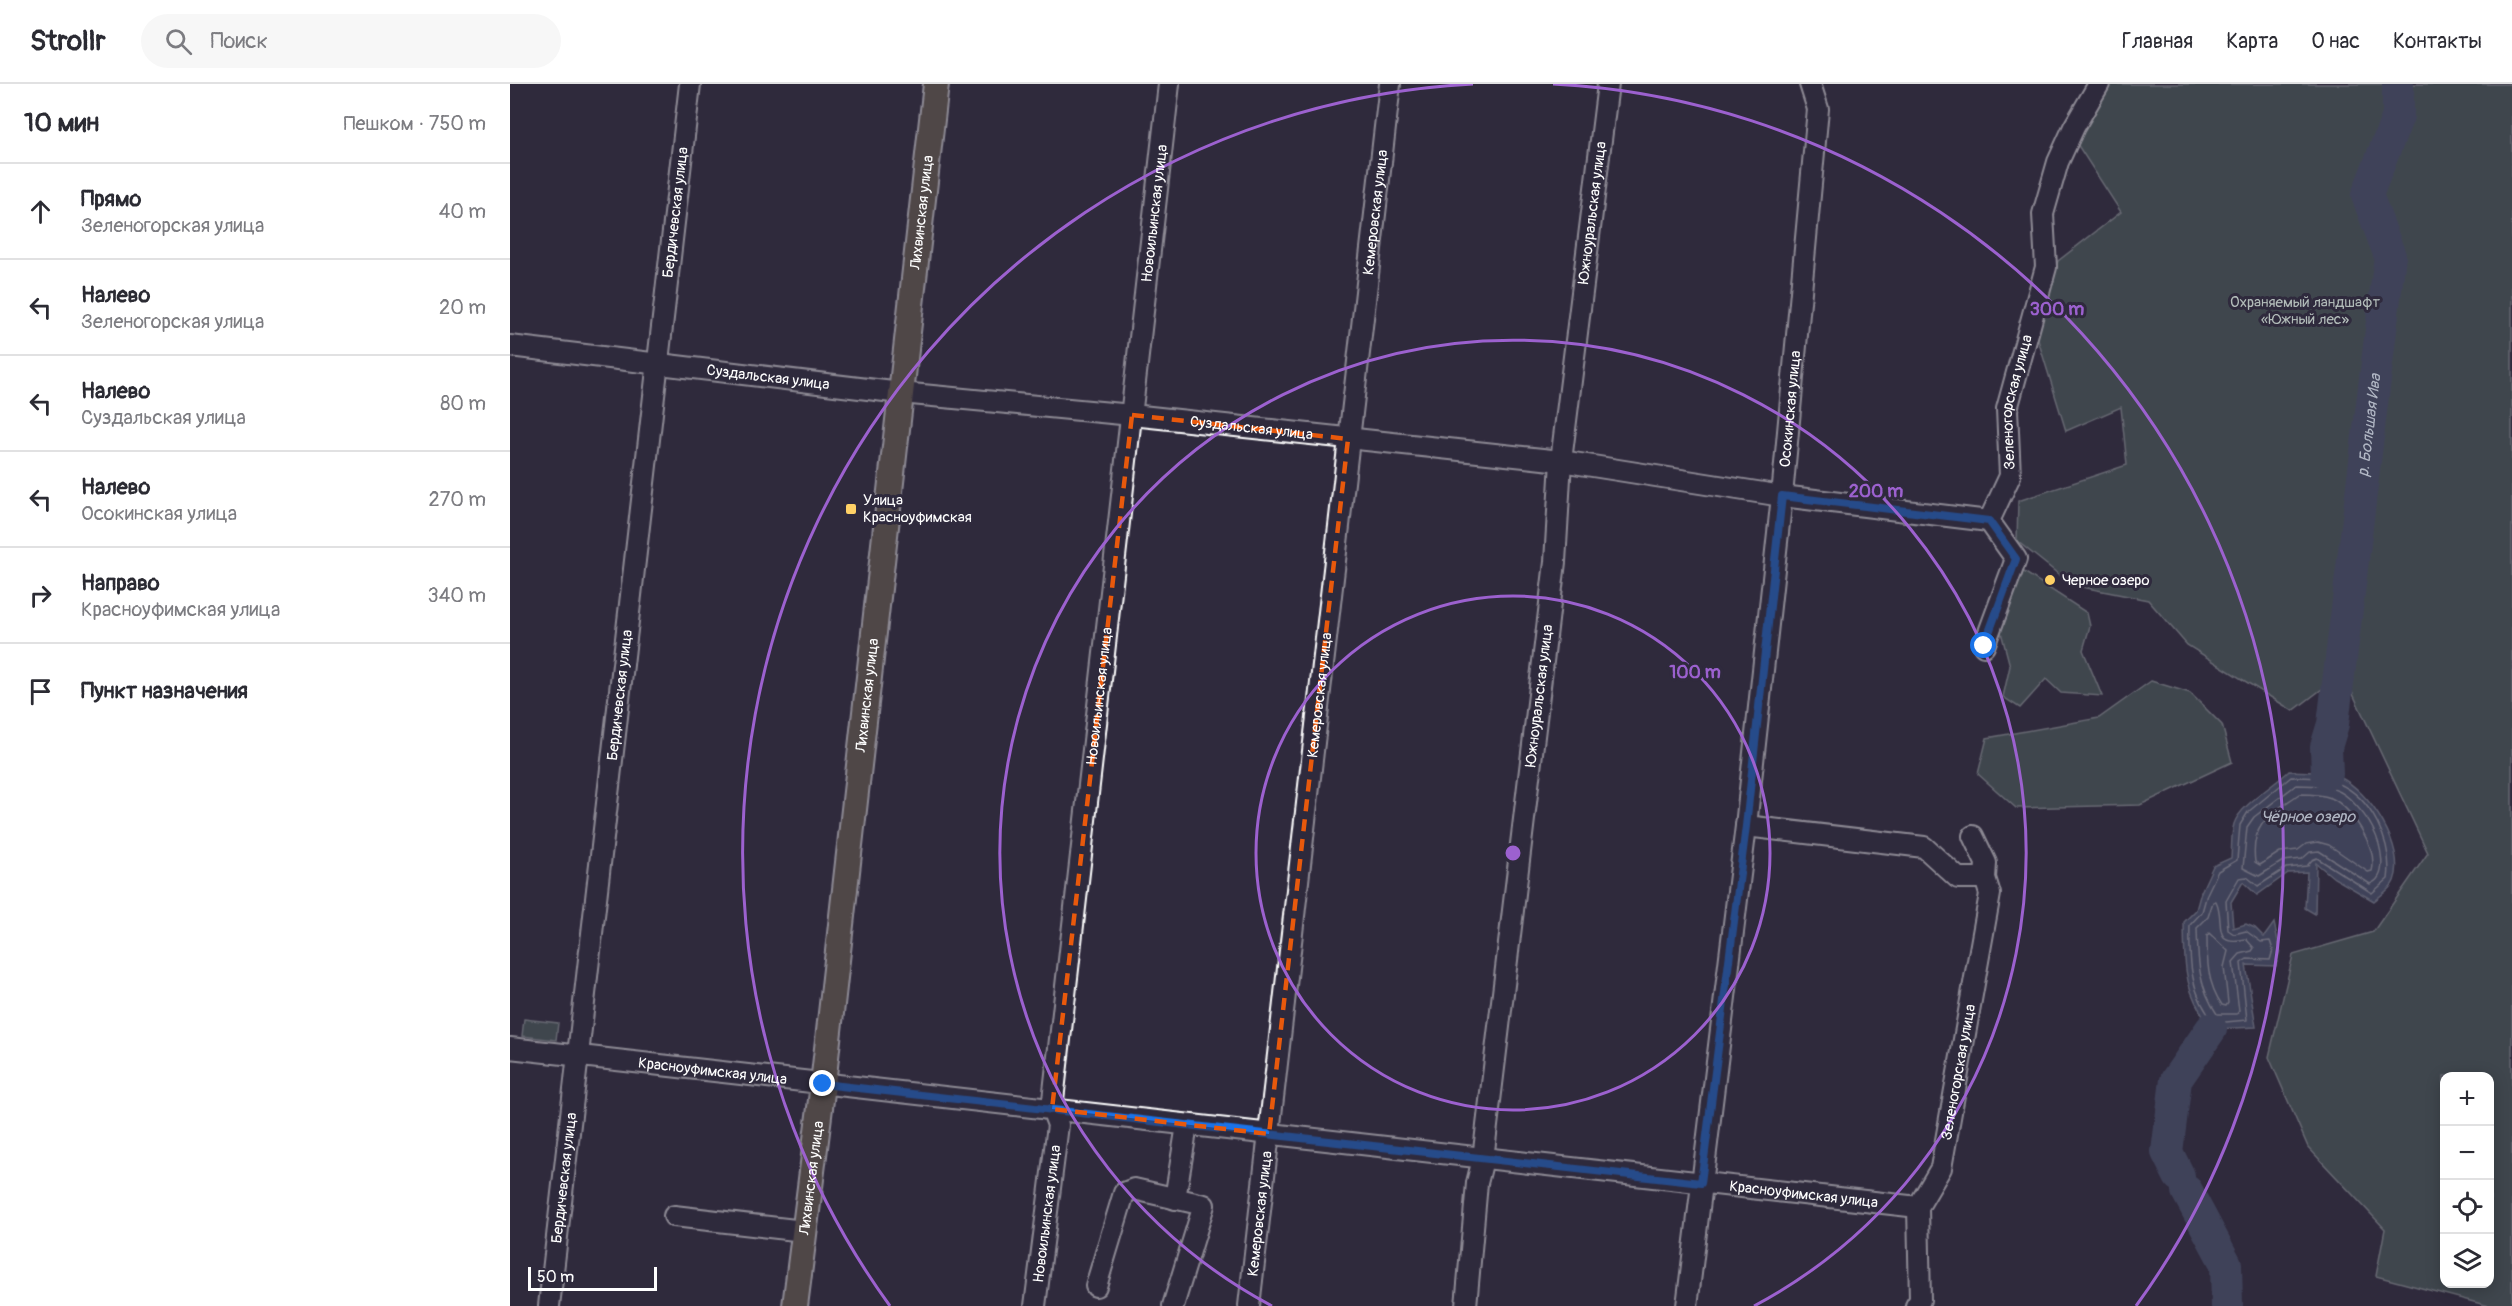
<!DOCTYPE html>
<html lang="ru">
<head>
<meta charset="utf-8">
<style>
	body { margin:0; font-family:Pangolin,sans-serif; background:#f7f7f7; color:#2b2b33 }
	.controls { position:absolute; right:18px; bottom:18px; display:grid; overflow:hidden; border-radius:12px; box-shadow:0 3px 15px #0003 }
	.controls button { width:54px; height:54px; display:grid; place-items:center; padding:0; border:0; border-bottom:2px solid #e1e1e2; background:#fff; color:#2b2b33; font:30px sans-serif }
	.scale { position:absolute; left:18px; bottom:15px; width:129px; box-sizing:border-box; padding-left:6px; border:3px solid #fff; border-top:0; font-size:16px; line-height:21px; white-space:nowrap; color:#fff; -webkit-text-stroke:4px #2f2a3d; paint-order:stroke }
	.stop { position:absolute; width:18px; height:18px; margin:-14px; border:4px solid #1a73e8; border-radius:50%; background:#fff }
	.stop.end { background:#1a73e8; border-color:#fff; box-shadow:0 2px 6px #0008 }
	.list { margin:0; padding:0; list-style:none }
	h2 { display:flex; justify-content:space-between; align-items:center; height:78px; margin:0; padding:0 24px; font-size:26px }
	h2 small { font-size:20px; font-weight:400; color:#7c7c81 }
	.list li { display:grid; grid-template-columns:39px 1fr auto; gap:18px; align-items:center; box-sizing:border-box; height:96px; padding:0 24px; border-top:2px solid #e1e1e2 }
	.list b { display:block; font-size:22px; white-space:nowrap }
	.list p { margin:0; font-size:20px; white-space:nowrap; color:#7c7c81 }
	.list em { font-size:20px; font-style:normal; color:#7c7c81 }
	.icon { flex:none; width:33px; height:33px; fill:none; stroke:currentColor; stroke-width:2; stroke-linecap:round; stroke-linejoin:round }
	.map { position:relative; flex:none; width:2002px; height:1222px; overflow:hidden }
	header { display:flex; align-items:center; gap:36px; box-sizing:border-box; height:84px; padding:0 30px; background:#fff; border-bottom:2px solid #e1e1e2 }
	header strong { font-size:28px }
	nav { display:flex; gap:33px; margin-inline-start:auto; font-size:21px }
	.search { width:420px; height:54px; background:#f7f7f7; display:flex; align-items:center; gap:15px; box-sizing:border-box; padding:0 21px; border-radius:33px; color:#7c7c81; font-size:22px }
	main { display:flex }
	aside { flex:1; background:#fff }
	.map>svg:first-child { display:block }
</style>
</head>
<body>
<header>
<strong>Strollr</strong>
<div class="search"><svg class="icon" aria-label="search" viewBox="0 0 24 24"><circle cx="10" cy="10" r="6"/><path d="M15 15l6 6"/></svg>Поиск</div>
<nav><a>Главная</a><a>Карта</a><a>О нас</a><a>Контакты</a></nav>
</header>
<main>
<aside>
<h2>10 мин<small>Пешком · 750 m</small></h2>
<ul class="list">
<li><svg class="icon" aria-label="ahead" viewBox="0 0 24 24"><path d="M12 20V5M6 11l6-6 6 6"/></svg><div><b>Прямо</b><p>Зеленогорская улица</p></div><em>40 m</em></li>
<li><svg class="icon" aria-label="left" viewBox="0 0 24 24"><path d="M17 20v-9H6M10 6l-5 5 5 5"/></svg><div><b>Налево</b><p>Зеленогорская улица</p></div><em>20 m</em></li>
<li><svg class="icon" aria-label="left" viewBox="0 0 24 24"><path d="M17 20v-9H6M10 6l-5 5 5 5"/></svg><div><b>Налево</b><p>Суздальская улица</p></div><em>80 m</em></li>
<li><svg class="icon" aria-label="left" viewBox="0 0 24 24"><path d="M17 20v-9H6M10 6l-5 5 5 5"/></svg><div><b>Налево</b><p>Осокинская улица</p></div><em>270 m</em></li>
<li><svg class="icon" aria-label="right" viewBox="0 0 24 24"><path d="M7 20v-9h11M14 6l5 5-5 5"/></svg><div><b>Направо</b><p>Красноуфимская улица</p></div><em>340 m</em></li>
<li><svg class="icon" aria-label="arrive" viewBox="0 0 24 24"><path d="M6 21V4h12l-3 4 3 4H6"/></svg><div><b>Пункт назначения</b></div></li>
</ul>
</aside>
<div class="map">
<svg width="2002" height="1222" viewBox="0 0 2002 1222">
	<rect width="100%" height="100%" fill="#2f2a3d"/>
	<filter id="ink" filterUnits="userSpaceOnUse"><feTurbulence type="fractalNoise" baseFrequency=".0167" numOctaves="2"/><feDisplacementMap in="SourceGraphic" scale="12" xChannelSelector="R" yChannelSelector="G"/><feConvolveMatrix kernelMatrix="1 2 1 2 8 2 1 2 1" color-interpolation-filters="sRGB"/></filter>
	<g filter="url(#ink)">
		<path fill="#536964" stroke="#a9b4b2" stroke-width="1.5" fill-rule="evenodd" d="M1595,0H2002V1222H1979L1866,1192L1875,1145L1798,1063L1759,973L1783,871L1863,848L1918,769L1833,589L1783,627L1677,561L1638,516L1562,501L1507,457L1508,417L1617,381L1611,323L1556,347L1525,246L1548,177L1611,128L1567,60ZM1934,992H1980V1200H1934Z
			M1511,486L1577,529L1580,542L1573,566L1592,612L1551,609L1536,595L1510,624L1493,613L1500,582L1491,548Z
			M1641,597L1680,609L1712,641L1722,678L1630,721L1506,724L1468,690L1477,654L1589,634Z
			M14,935L48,939L46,956L12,952Z"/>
		<path fill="#52607b" stroke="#97a0b0" stroke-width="1.5" d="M1779,687C1795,688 1814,686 1829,693C1859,706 1897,765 1884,797C1881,805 1870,812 1864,817L1824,794L1806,779L1805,830L1795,824L1797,788L1778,789L1747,811L1733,798L1721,818L1723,844L1736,840L1745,844L1754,853L1764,839L1770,866L1766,882L1736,881L1746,943L1701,945C1673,903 1675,887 1674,838L1686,826L1691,808L1703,782L1721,774C1722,763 1721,750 1724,740C1730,721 1764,702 1779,687Z"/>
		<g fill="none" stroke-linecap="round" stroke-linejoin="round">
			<path stroke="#babfca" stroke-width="1.5" d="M1781,693C1796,693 1814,693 1827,699C1862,713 1883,760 1878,795L1862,809L1807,774L1802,776L1797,782L1776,784L1748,802L1737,793L1729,794L1716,817L1718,846L1724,850L1736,847L1751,858L1760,857L1763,866L1760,876L1737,875L1731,879L1737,936L1705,939C1680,911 1679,876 1680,841L1692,828L1697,810L1708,787L1727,776L1730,741L1738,728Z
				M1786,701C1804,701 1826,701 1840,715C1847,722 1858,735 1863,745C1870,759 1880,793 1860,800L1809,767L1800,768L1792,775L1773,777L1749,792L1733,784L1737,743L1744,733Z
				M1789,710C1799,710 1811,710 1821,714C1842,723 1868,765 1862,787L1858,788L1819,761L1808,758L1796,760L1788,766L1770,768L1750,781L1745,778C1740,739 1761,730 1789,710Z
				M1706,817C1716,837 1699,863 1736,855L1744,864L1742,867L1730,870L1723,878L1729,927L1727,930H1707C1688,901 1688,878 1687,844L1698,833L1703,818Z
				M1699,849L1718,867L1714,883L1718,919L1716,922L1712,921C1697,899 1697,877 1697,852Z"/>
			<g stroke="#52607b" stroke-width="32">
				<path id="s1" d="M1817,690L1816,663L1823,640L1880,172L1857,111L1888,32V0"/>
				<path d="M1669,1092L1657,1068L1666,996L1701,945"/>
				<path d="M1677,1107L1716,1180L1717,1222"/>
			</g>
			<g stroke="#fff" stroke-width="24">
				<g id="minor">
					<path id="s2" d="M0,262L391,309L622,331L1051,377L1272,412L1479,437"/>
					<path id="s3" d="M1474,562L1506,475L1479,437L1500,392L1497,325L1536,183L1533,130L1548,78L1564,43L1589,0"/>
					<path d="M1236,742L1414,763L1448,794H1475"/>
					<path id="s4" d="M0,964L1408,1123"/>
					<path d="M665,1115L677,1041"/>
					<path d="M164,1132L294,1147"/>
					<path d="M586,1202L614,1109L624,1105L694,1121L663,1222"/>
					<path id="s5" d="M39,1222L180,0"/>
					<path id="s6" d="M525,1222L548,1041L542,1025L659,0"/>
					<path id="s7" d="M739,1222L880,0"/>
					<path id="s8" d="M956,1222L967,1099L973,1075L1045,478L1051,377L1098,0"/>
					<path id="s9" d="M1177,1222L1236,742L1272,412L1308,25L1300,0"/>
					<path id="s10" d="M1406,1222L1410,1216L1408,1123L1431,1084L1480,810L1475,794L1476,779L1463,752"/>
				</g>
			</g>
			<g stroke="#fff" stroke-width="28">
				<g id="major">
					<path id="s11" d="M285,1222L313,1000L426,0"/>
				</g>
			</g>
			<use href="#minor" stroke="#2f2a3d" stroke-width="20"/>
			<use href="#major" stroke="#766a55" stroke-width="24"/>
		</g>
	</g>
	<g fill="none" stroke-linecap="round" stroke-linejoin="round" filter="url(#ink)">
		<path stroke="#1a73e8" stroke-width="8" d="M313,1000L1191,1099L1236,742L1272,412L1479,437L1506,475L1474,562"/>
	</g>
	<path d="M0 0H2002V1222H0ZM622,331L838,355L759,1050L542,1025Z" fill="#2f2a3d" fill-opacity=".55" fill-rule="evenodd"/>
	<path fill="none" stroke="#e8590c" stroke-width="4.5" stroke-dasharray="12 8" stroke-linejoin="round" d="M622,331L838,355L759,1050L542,1025Z"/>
	<g fill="none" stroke="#9c61cf" stroke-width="3">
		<circle cx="1003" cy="769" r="257"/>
		<path d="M762 1222A513 513 0 1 1 1244 1222"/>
		<path d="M380 1222A770 770 0 0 1 963 0M1043 0A770 770 0 0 1 1626 1222"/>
	</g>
	<g fill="#ffd166" stroke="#2f2a3d" stroke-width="2">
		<rect x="335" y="419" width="12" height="12" rx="3"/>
		<circle cx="1540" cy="496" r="6"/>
	</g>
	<g text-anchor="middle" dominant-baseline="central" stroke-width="6" stroke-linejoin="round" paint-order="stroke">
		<g font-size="15" fill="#fff" stroke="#2f2a3d">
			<text stroke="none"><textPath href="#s5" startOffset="1101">Бердичевская улица</textPath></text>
			<text stroke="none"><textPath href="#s11" startOffset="1101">Лихвинская улица</textPath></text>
			<text stroke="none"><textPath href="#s7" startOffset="1101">Кемеровская улица</textPath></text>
			<text stroke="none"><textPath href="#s8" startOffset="1101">Южноуральская улица</textPath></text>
			<text stroke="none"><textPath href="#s6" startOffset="1101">Новоильинская улица</textPath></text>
			<text stroke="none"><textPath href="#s2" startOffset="260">Суздальская улица</textPath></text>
			<text stroke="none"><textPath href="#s3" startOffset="264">Зеленогорская улица</textPath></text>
			<text stroke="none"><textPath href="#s9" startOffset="903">Осокинская улица</textPath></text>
			<text stroke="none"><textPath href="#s2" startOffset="746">Суздальская улица</textPath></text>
			<text stroke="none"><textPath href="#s5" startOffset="615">Бердичевская улица</textPath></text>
			<text stroke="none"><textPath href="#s11" startOffset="615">Лихвинская улица</textPath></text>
			<text stroke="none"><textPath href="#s7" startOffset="615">Кемеровская улица</textPath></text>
			<text stroke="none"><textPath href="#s8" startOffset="615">Южноуральская улица</textPath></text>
			<text stroke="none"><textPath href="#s6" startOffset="615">Новоильинская улица</textPath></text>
			<text stroke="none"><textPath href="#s4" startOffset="204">Красноуфимская улица</textPath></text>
			<text stroke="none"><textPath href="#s10" startOffset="243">Зеленогорская улица</textPath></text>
			<text stroke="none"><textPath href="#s5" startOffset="129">Бердичевская улица</textPath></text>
			<text stroke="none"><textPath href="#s11" startOffset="129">Лихвинская улица</textPath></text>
			<text stroke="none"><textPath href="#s4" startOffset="1302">Красноуфимская улица</textPath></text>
			<text stroke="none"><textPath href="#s6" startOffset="93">Новоильинская улица</textPath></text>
			<text stroke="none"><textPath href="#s7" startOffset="93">Кемеровская улица</textPath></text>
		</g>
		<g font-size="15" fill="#b2bcb9" stroke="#2f2a3d">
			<text x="1795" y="218">Охраняемый ландшафт<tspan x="1795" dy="17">«Южный лес»</tspan></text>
		</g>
		<g font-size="15" fill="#fff" stroke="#2f2a3d" text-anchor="start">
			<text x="353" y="416">Улица<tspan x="353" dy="17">Красноуфимская</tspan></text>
			<text x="1552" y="496">Черное озеро</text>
		</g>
		<g font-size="16" font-style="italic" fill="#b1b7c4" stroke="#2f2a3d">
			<text stroke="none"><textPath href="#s1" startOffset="352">р. Большая Ива</textPath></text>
			<text x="1798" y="733">Чёрное озеро</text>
		</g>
	</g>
	<circle cx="1003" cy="769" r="9" fill="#9c61cf" stroke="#2f2a3d" stroke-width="3"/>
	<g font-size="18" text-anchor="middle" font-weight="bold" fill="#9c61cf" stroke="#2f2a3d" stroke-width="6" stroke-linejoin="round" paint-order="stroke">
		<text x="1547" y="231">300 m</text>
		<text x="1366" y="413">200 m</text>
		<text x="1185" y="594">100 m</text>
	</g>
</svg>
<div class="controls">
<button>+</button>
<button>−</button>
<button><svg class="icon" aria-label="locate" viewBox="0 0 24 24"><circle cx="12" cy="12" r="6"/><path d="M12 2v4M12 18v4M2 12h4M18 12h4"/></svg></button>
<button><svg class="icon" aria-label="layers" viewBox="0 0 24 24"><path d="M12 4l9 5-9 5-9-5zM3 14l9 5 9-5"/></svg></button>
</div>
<div class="scale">50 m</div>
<div class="stop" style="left:1474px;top:562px"></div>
<div class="stop end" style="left:313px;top:1000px"></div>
</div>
</main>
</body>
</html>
